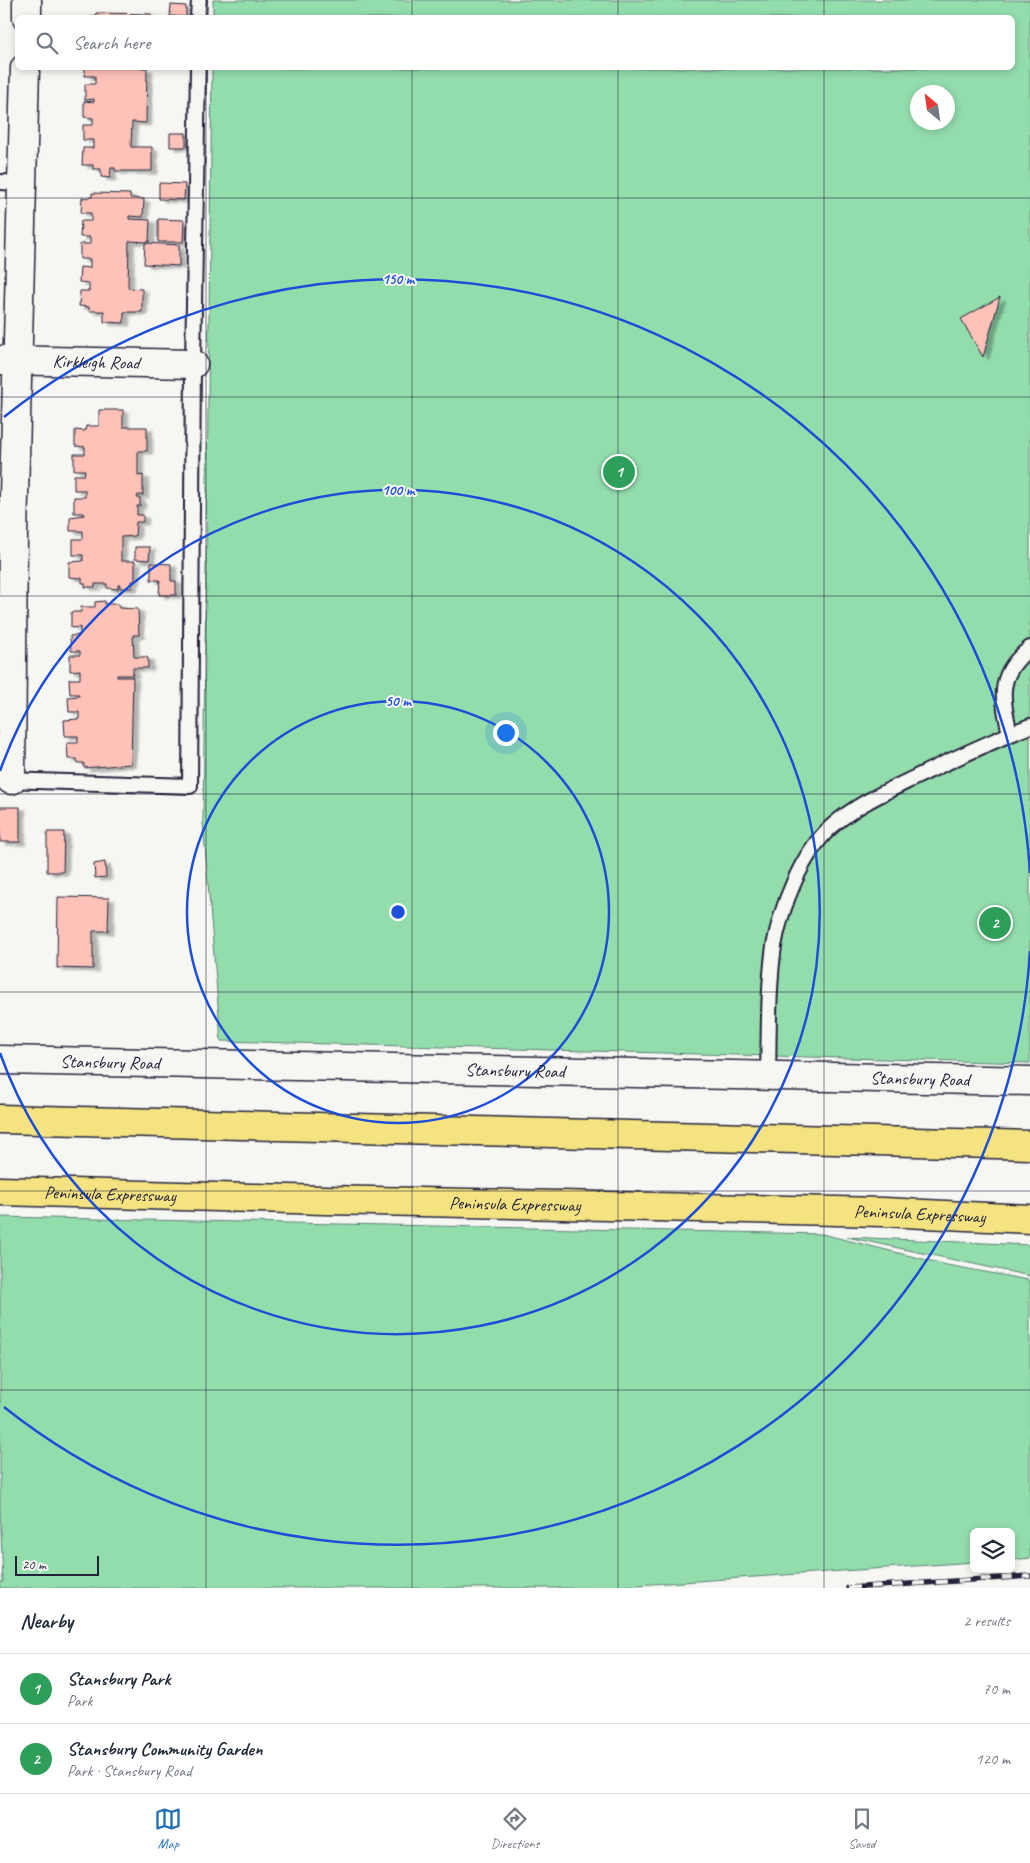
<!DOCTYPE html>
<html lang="en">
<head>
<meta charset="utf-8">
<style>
	body { margin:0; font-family:Caveat,sans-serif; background:#f6f6f7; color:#1f2937 }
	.controls { position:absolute; right:15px; bottom:15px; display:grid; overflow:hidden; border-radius:8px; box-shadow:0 2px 8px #0003 }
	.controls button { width:45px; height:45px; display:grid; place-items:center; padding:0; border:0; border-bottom:1px solid #e0e1e3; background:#fff; color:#1f2937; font:25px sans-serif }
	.compass { position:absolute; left:910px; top:85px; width:45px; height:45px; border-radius:50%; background:#fff; box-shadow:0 2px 8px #0003; rotate:331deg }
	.scale { position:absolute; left:15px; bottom:12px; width:84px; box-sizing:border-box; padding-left:5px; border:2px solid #22223b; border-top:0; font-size:14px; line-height:18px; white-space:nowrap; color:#22223b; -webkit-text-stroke:4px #f6f6f2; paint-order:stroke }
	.you { position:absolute; left:505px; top:732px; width:18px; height:18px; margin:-12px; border:4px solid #fff; border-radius:50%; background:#1a73e8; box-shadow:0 0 0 8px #1a73e833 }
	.badge { display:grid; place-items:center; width:32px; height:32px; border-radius:50%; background:#1f6fb2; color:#fff; font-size:16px; font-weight:700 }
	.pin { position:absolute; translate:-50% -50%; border:2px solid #fff; box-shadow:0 1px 5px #0006 }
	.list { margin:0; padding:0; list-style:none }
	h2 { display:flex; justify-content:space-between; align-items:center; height:65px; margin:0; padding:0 20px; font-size:21px }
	h2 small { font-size:16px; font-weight:400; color:#747a83 }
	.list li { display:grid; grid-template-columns:32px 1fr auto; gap:15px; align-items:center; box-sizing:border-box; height:70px; padding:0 20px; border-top:1px solid #e0e1e3 }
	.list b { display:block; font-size:19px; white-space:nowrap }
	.list p { margin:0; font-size:16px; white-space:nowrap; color:#747a83 }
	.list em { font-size:16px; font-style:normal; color:#747a83 }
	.icon { flex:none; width:28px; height:28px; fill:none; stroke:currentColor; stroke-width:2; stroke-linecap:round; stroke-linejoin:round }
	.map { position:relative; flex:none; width:1030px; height:1588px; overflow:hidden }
	.search { position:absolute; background:#fff; box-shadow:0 2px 8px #0003; left:15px; right:15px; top:15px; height:55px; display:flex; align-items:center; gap:12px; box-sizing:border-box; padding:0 18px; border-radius:8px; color:#747a83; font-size:19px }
	.sheet { height:205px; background:#fff }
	nav { display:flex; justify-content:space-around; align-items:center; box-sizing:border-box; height:70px; border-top:1px solid #e0e1e3; background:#fff; font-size:14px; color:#747a83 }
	nav a { display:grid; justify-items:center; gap:2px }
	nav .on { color:#1f6fb2 }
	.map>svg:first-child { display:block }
</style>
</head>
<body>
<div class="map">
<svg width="1030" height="1588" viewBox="0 0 1030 1588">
	<defs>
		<filter id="shadow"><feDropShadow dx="5.5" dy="3" stdDeviation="1" flood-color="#0004"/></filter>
	</defs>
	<rect width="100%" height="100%" fill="#f6f6f2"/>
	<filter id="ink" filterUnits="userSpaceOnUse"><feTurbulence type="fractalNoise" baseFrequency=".02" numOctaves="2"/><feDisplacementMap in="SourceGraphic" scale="10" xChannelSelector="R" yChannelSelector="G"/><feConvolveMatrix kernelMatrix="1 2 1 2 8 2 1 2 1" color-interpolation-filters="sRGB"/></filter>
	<g filter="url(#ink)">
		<path fill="#93ddad" stroke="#5a8074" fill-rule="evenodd" d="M213,0H1030V1063L221,1041L203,822L212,68H1012V18H213ZM918,92H948V122H918Z
			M0,1217L822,1234L947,1265L1028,1280L1030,1281V1558L1011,1560V1532H974V1562L594,1588H0V1582H3L0,1507Z
			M847,1237L1030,1245V1276Z"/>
		<path fill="#fec2b9" stroke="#22223b" filter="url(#shadow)" d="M171,5L186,6V17L170,16Z
			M96,13L151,14V18H86L96,16Z
			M85,68H147L146,123L132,122L131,147H152V171H115V168H111L110,178L101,177V169H93V165H82L83,148H93V140H83V125H93V118L84,117V101L94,102V99L85,100V84H95V76H85Z
			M170,133H186V147H170Z
			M159,183L185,184L184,200L159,199Z
			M92,193L130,194V198L144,199L143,217L129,216V219L150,220L149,242L129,241L128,288L142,289V312H124V323L104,322V311H89V307L79,306L80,291H89V283L79,282L80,267L90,268V259H80V244H90V237H80L81,221H91V213H81L82,198L92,197Z
			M158,219L184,220L183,242H158Z
			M145,243L179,245V266L144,264Z
			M1000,297L983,357L961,319Z
			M99,410H123V427H147V451H138V476L143,475V495H138L137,498H140V506H137V515H143V522H136L135,536L121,537V561H135V581H132V588H120V585H118V589L107,588V584H95V587H85V583H82V578L69,577V562L83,561V555H73V539H83V531H70V517L84,515V513H74V497H85V490H74V475H84L85,470H74V454H85V447L75,446V430L85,431L86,426H99Z
			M135,547H150L149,560L135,559Z
			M151,563L171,564V581H176V595H159L160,580H151Z
			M105,601V604H119V608L138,609L139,635H133L134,657H146L148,658V668H133V675H117V677H133L131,764L84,768V763H78L77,759H68L67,743H78V736H65L64,720L79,719V712H69L68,697L79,696V694H70L69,679H80V670L70,671V655H80V651H71L70,636L80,635V627L71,628V612H81V607H95V602Z
			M0,807H20V842H0Z
			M47,832H64L63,872H47Z
			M105,862L106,877L95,878L94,864Z
			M58,897L109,898L108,931H93V969L57,968Z"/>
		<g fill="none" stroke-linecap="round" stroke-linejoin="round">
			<g stroke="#22223b" stroke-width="18">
				<path id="service" d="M198,18L199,0
					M0,182L21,183
					M1010,734C1002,697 996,675 1030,648
					M6,780L190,786L193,364L198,68
					M768,1076C769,1033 768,989 774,946C781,908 801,854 831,827C854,806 883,793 912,779C951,760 990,742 1030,726"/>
			</g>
			<g stroke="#22223b" stroke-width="31">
				<g id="minor">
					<path d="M27,18V0"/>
					<path id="s1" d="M0,360L193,364"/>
					<path d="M11,780L13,535L25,68"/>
					<path id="s2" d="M0,1060L1030,1081"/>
				</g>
			</g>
			<g stroke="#22223b" stroke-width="31">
				<g id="primary">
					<path d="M0,1119L1030,1145"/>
					<path id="s3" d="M0,1191L325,1200L883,1212L1030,1219"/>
				</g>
			</g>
			<use href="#service" stroke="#f6f6f2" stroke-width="14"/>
			<use href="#minor" stroke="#f6f6f2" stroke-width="28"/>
			<use href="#primary" stroke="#f5e382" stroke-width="28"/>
			<g stroke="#22223b" stroke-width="5.5">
				<path id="rail" d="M848,1588L1030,1576"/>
			</g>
			<use href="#rail" stroke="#f6f6f2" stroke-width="4" stroke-dasharray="11" stroke-linecap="butt"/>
		</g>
	</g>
	<path fill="none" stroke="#22223b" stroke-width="1" stroke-opacity="0.55" d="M206,0V18M412,0V18M618,0V18M824,0V18M206,68V1588M412,68V1588M618,68V1588M824,68V1588M0,198H1030M0,397H1030M0,596H1030M0,794H1030M0,992H1030M0,1191H1030M0,1390H1030"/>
	<g fill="none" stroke="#1d4ed8" stroke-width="2.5">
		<circle cx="398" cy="912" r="211"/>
		<path d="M0 771A422 422 0 1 1 0 1053"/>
		<path d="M1030 951A633 633 0 0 1 4 1407M4 417A633 633 0 0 1 1030 873"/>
	</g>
	<g text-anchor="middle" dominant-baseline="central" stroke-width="4" stroke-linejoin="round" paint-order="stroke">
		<g font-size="18" fill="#22223b" stroke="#f6f6f2">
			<text stroke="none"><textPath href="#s1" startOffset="96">Kirkleigh Road</textPath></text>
			<text stroke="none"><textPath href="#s2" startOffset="110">Stansbury Road</textPath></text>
			<text stroke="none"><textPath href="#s2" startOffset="515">Stansbury Road</textPath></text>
			<text stroke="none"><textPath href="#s2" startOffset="920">Stansbury Road</textPath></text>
			<text stroke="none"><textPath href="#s3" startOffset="110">Peninsula Expressway</textPath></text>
			<text stroke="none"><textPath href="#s3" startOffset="515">Peninsula Expressway</textPath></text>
			<text stroke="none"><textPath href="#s3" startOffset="920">Peninsula Expressway</textPath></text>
		</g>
	</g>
	<circle cx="398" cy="912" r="8" fill="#1d4ed8" stroke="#f6f6f2" stroke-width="2.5"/>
	<g font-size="15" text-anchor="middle" font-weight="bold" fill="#1d4ed8" stroke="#f6f6f2" stroke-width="4" stroke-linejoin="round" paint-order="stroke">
		<text x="398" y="284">150 m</text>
		<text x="398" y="495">100 m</text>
		<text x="398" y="706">50 m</text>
	</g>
</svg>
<div class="controls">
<button><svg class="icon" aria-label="layers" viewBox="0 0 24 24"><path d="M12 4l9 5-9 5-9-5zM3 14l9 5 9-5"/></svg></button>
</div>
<svg class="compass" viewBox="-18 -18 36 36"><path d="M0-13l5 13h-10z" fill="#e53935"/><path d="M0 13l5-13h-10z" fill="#747a83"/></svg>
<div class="scale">20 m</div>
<div class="you"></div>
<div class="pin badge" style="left:619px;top:472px;background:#2e9e5b">1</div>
<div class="pin badge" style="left:995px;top:923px;background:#2e9e5b">2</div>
<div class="search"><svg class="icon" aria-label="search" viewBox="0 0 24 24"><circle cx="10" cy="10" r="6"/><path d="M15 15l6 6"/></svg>Search here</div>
</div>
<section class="sheet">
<h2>Nearby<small>2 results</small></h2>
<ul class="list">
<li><span class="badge" style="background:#2e9e5b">1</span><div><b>Stansbury Park</b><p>Park</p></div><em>70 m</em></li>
<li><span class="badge" style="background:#2e9e5b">2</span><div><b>Stansbury Community Garden</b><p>Park · Stansbury Road</p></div><em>120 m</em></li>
</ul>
</section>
<nav>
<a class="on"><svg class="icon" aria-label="map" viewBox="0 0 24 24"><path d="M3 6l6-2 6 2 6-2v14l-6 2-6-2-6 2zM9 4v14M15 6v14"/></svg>Map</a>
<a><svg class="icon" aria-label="directions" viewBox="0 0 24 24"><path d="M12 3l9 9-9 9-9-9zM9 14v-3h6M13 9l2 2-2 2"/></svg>Directions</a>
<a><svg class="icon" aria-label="saved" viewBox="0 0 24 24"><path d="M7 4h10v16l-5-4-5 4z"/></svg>Saved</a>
</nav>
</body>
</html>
